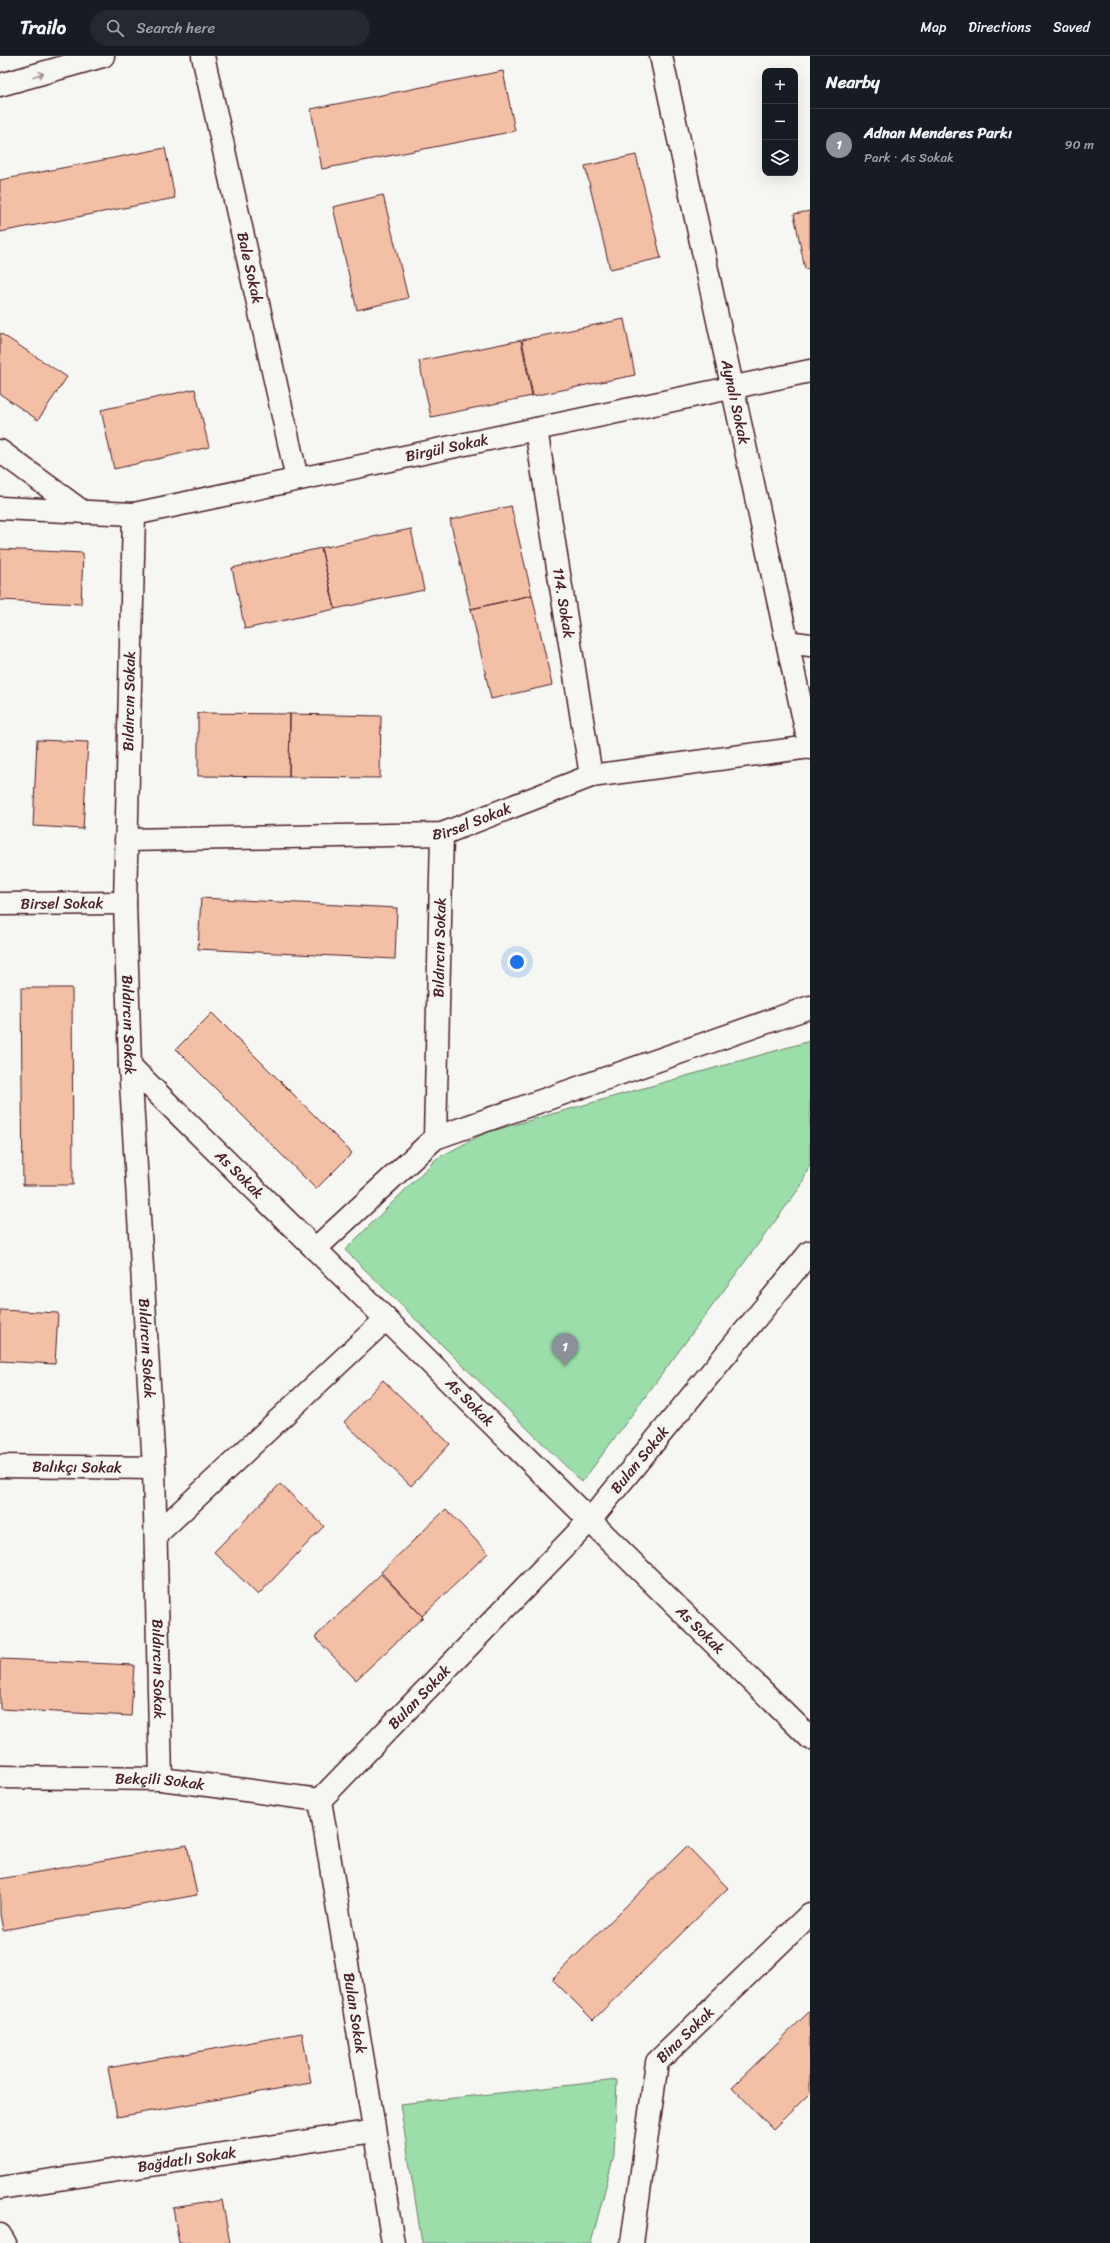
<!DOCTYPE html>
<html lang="en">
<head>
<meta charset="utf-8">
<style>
	body { margin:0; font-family:Sriracha,sans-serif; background:#242831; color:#f1f3f6 }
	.controls { position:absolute; right:12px; top:12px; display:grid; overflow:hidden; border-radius:8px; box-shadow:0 4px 16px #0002 }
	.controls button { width:36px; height:36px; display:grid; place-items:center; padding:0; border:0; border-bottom:1px solid #363941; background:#171b24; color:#f1f3f6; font:20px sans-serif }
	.you { position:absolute; left:517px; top:906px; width:14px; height:14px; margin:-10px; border:3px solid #fff; border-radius:50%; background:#1a73e8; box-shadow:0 0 0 6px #1a73e833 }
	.badge { display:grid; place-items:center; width:26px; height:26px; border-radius:50%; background:#8c9099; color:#fff; font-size:13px; font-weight:700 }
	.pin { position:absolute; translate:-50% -33px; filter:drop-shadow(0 1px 2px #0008) }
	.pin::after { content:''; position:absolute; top:21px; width:14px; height:12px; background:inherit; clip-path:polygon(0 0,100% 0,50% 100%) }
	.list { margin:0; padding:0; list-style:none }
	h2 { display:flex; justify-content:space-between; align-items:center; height:52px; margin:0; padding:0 16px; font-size:17px }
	h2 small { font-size:13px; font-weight:400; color:#9ea1a6 }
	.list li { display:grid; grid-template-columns:26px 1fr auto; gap:12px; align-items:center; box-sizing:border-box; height:72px; padding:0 16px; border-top:1px solid #363941 }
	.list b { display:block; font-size:15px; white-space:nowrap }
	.list p { margin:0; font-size:13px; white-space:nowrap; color:#9ea1a6 }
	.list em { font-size:13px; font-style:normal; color:#9ea1a6 }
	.icon { flex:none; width:22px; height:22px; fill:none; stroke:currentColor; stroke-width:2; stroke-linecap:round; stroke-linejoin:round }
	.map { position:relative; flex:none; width:810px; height:2187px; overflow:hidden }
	header { display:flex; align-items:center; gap:24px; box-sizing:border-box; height:56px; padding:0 20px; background:#171b24; border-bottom:1px solid #363941 }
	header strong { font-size:19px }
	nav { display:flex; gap:22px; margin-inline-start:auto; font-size:14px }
	.search { width:280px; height:36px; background:#242831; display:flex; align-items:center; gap:10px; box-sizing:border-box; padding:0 14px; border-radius:22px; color:#9ea1a6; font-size:15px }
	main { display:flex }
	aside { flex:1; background:#171b24 }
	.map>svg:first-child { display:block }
</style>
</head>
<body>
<header>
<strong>Trailo</strong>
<div class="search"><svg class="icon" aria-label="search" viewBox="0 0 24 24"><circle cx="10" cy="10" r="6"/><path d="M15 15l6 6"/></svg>Search here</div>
<nav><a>Map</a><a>Directions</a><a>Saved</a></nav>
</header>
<main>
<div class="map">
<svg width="810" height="2187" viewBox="0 0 810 2187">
	<rect width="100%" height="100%" fill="#f6f6f2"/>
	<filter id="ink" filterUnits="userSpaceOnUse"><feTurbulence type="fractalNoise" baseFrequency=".025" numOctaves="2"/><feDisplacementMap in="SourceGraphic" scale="8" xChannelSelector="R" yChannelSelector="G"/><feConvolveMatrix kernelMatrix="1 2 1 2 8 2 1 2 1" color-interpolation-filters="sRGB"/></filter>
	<g filter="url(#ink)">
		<path fill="#9bdea9" stroke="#727e6a" d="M810,985V1108L801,1130L582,1426L345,1194L436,1103L485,1077Z
			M617,2024L614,2099L591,2187H422L400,2048Z"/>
		<path fill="#f4c0a5" stroke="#4a1f2b" d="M503,15L515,75L322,113L311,53Z
			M165,92L175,142L0,176V124Z
			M636,99L661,202L610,213L585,110Z
			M383,139L408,242L357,254L333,151Z
			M810,155V212L805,213L794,158Z
			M624,263L635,319L533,340L522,284Z
			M0,277L67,321L38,364L0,338Z
			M521,284L532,340L431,361L419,305Z
			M195,333L209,391L114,413L101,354Z
			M511,450L532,539L471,553L450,464Z
			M411,473L424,534L335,553L321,492Z
			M321,492L335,553L245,573L232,512Z
			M0,493L83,497L81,548L0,544Z
			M532,539L552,629L491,643L471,553Z
			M198,657L290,658L289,721L198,720Z
			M290,658L381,660L380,722L289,721Z
			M37,684L88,686L83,773L33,770Z
			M201,842L397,852L395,903L198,893Z
			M21,932H72L73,1129H23Z
			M212,957L352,1097L316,1133L176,993Z
			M0,1254L58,1257L55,1308L0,1305Z
			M383,1324L450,1388L411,1430L344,1366Z
			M280,1428L324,1470L258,1539L214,1496Z
			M446,1453L488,1497L422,1560L381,1516Z
			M381,1518L423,1561L356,1624L315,1581Z
			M0,1603L134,1609L131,1660L0,1653Z
			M187,1789L197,1839L3,1874L0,1858V1823Z
			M687,1790L728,1832L593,1964L552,1923Z
			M810,1955V2037L773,2073L732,2031Z
			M302,1977L311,2027L117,2061L108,2012Z
			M222,2144L230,2187H179L173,2152Z"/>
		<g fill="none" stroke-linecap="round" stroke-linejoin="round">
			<g stroke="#4a1f2b" stroke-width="25">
				<g id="minor">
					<path id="s1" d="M203,0L297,423"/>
					<path id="s2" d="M661,0L810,692"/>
					<path id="s3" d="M536,373L591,720"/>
					<path d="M0,395L83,456"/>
					<path id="s4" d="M0,452L134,458L810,315"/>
					<path id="s5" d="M134,458L125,847L130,1010L154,1412L161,1723"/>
					<path d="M787,586L810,589"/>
					<path id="s6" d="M126,784L442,778L591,720L810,691"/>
					<path id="s7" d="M0,848L125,847"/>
					<path id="s8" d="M130,1010L810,1682"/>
					<path d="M435,1082L810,951"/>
					<path id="s9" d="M315,1193L435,1082L442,778"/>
					<path id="s10" d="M0,1410L154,1412"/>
					<path d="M156,1479L386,1263"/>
					<path id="s11" d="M0,1721L161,1723L320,1744"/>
					<path id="s12" d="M0,2132L374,2075"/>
					<path d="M0,2179L5,2187"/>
					<path id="s13" d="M393,2187L320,1744L590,1464L810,1196"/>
					<path id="s14" d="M632,2187L657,2006L810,1858"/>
				</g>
			</g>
			<g stroke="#4a1f2b" stroke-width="25">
				<path id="secondary" d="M0,29L103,0"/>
			</g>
			<use href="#minor" stroke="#f6f6f2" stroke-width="22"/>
			<use href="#secondary" stroke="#f6f6f2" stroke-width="22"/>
		</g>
		<defs><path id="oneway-shaft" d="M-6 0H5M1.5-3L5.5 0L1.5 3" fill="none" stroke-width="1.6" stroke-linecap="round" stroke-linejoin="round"/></defs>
		<use stroke="#a99598" href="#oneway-shaft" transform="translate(38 19) rotate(-16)"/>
	</g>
	<g text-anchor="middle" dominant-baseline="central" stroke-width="3.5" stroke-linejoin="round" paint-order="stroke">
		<g font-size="15" fill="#4a1f2b" stroke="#f6f6f2">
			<text stroke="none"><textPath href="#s1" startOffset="217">Bale Sokak</textPath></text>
			<text stroke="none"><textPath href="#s2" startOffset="354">Aynalı Sokak</textPath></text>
			<text stroke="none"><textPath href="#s4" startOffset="454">Birgül Sokak</textPath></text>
			<text stroke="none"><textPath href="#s3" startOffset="176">114. Sokak</textPath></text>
			<text transform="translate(129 645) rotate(-89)">Bıldırcın Sokak</text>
			<text stroke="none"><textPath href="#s6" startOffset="348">Birsel Sokak</textPath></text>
			<text stroke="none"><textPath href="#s7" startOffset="62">Birsel Sokak</textPath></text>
			<text stroke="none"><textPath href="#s9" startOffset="354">Bıldırcın Sokak</textPath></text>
			<text stroke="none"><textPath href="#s5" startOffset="511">Bıldırcın Sokak</textPath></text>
			<text stroke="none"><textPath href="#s8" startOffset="154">As Sokak</textPath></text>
			<text stroke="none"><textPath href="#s5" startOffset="835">Bıldırcın Sokak</textPath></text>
			<text stroke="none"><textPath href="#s8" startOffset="478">As Sokak</textPath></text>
			<text stroke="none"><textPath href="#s13" startOffset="916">Bulan Sokak</textPath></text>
			<text stroke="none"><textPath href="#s10" startOffset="77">Balıkçı Sokak</textPath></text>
			<text stroke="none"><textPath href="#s8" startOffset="802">As Sokak</textPath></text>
			<text stroke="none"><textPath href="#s5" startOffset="1156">Bıldırcın Sokak</textPath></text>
			<text stroke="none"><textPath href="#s13" startOffset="592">Bulan Sokak</textPath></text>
			<text stroke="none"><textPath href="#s11" startOffset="160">Bekçili Sokak</textPath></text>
			<text transform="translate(355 1957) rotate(81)">Bulan Sokak</text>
			<text stroke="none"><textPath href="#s14" startOffset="222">Bina Sokak</textPath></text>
			<text stroke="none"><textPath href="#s12" startOffset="189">Bağdatlı Sokak</textPath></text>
		</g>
	</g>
</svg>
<div class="controls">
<button>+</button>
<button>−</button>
<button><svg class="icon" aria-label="layers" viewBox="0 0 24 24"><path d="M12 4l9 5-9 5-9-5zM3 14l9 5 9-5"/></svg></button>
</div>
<div class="you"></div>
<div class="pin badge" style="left:565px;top:1310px">1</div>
</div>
<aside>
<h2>Nearby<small></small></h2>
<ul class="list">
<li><span class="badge">1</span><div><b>Adnan Menderes Parkı</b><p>Park · As Sokak</p></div><em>90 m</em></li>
</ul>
</aside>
</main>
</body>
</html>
